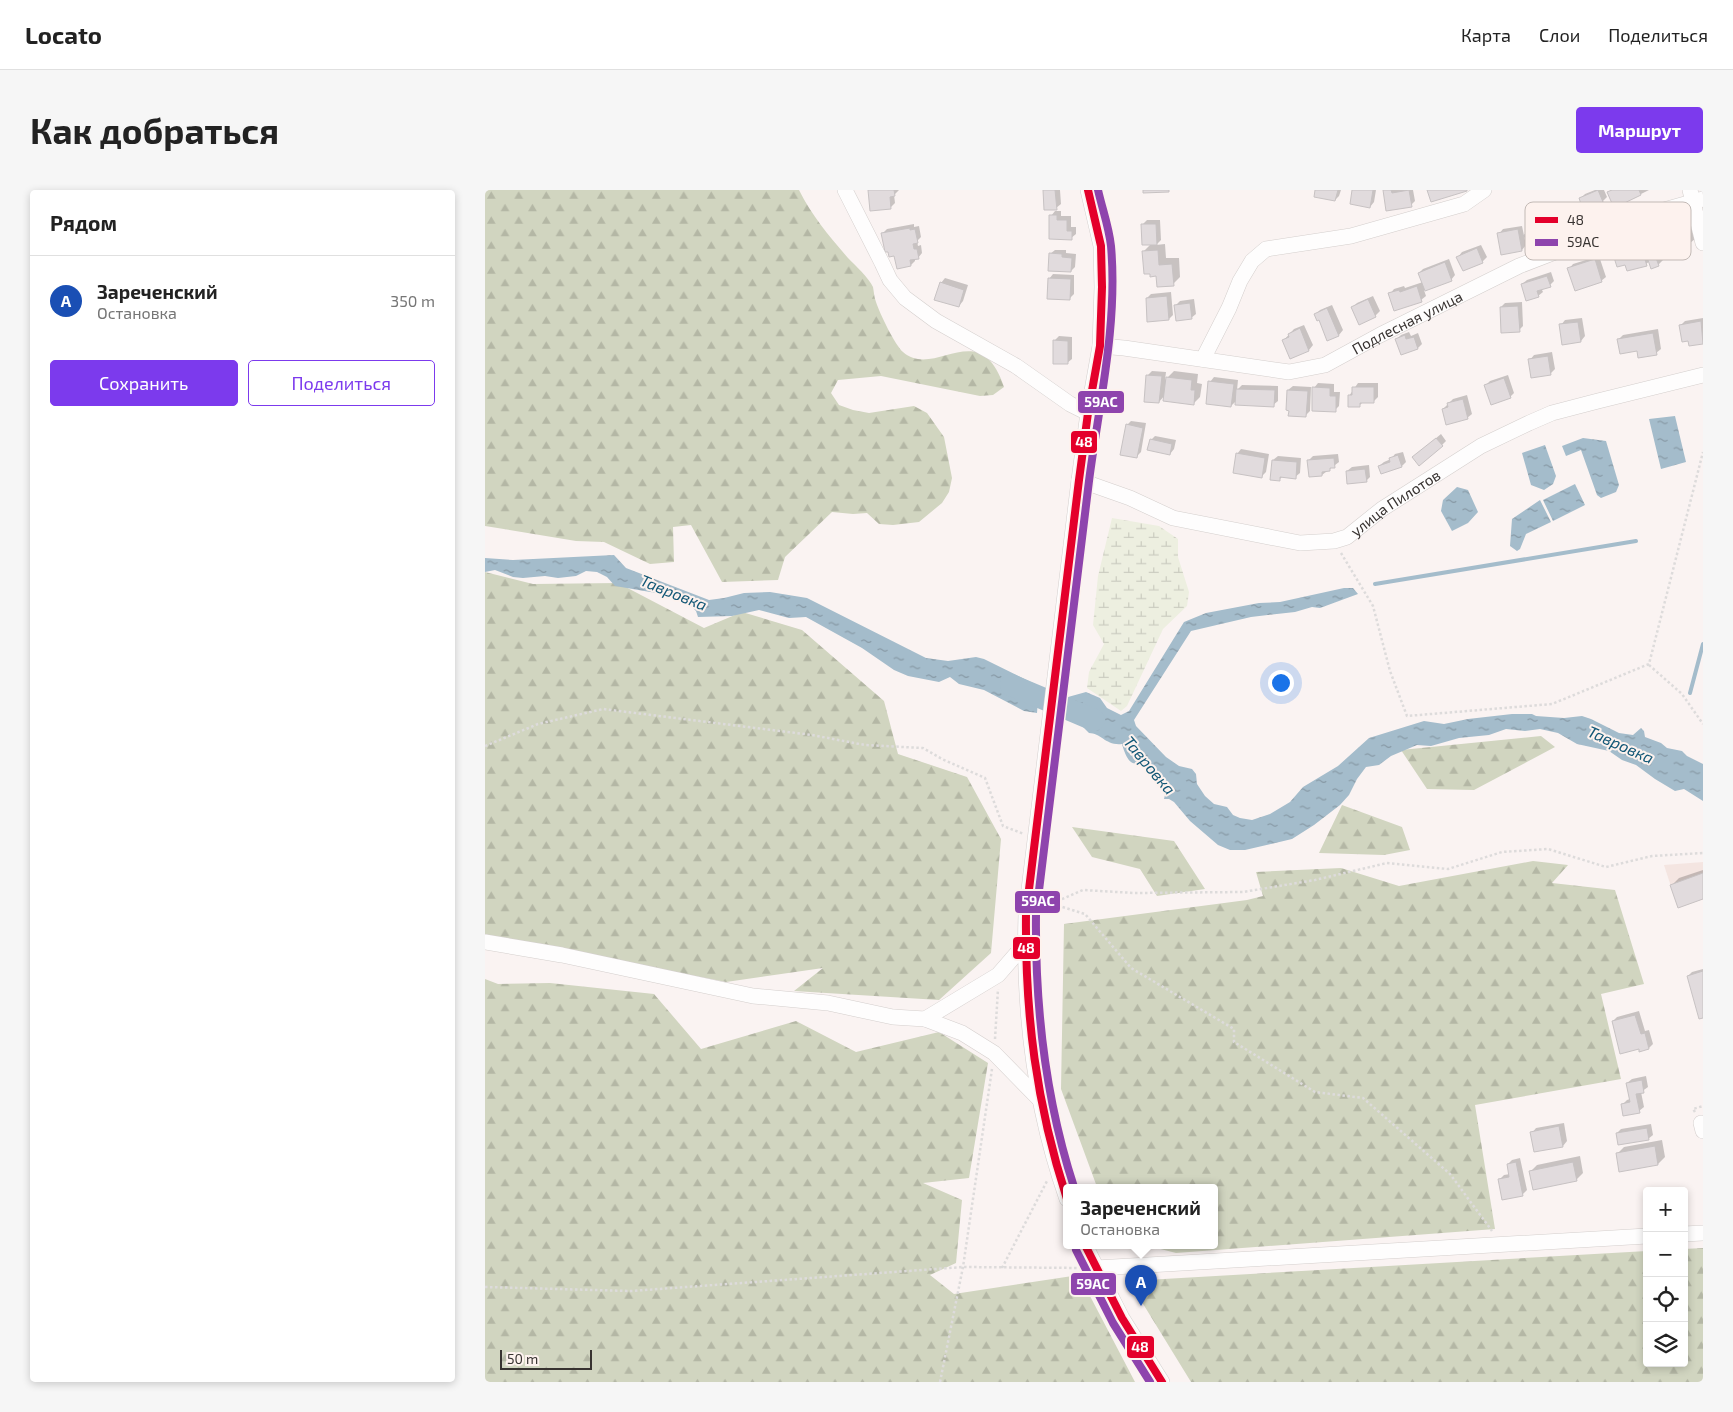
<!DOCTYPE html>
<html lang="ru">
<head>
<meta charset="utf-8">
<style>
	body { margin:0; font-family:"Exo 2",sans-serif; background:#f6f6f6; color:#222 }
	.controls { position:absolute; right:15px; bottom:15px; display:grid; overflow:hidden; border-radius:5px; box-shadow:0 2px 8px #0003 }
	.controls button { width:45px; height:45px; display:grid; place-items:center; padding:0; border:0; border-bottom:1px solid #e0e0e0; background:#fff; color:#222; font:25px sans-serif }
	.scale { position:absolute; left:15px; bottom:12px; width:92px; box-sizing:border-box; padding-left:5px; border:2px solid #383331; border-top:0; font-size:14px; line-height:18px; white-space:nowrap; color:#383331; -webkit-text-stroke:4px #fdf2ee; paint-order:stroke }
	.you { position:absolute; left:795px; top:492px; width:18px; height:18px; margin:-12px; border:4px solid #fff; border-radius:50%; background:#1a73e8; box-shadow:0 0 0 8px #1a73e833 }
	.badge { display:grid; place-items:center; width:32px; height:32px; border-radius:50%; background:#7c3aed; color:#fff; font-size:16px; font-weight:700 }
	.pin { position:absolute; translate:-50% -41px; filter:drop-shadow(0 1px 2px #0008) }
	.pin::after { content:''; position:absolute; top:26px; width:18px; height:15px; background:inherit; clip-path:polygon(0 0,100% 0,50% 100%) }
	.popup { position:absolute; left:578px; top:994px; width:155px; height:65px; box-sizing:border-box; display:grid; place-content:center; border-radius:5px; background:#fff; filter:drop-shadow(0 1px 4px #0005); font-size:16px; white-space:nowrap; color:#767676 }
	.popup b { font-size:19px; color:#222 }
	.popup::after { content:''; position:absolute; left:50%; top:100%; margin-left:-10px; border:10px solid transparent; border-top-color:#fff }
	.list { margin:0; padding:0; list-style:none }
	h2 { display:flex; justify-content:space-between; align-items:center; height:65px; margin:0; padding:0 20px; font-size:21px }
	h2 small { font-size:16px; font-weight:400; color:#767676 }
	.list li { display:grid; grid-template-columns:32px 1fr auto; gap:15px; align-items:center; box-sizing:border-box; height:90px; padding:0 20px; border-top:1px solid #e0e0e0 }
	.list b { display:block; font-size:19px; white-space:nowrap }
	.list p { margin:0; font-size:16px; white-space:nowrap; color:#767676 }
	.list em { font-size:16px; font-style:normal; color:#767676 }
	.actions { display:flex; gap:10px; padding:15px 20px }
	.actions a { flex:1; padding:11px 0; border:1px solid #7c3aed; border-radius:5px; text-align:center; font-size:18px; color:#7c3aed }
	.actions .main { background:#7c3aed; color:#fff }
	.icon { flex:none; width:28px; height:28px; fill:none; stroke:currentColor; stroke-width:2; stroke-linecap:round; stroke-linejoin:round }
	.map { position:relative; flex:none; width:1218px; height:1192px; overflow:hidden; border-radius:5px }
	header { display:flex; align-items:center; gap:30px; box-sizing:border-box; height:70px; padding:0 25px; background:#fff; border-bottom:1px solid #e0e0e0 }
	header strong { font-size:24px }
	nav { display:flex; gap:28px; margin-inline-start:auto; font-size:18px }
	.intro { display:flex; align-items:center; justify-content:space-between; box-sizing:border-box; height:120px; padding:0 30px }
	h1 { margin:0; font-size:35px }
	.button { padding:12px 22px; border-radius:5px; background:#7c3aed; color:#fff; font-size:18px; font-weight:700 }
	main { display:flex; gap:30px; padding:0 30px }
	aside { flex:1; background:#fff; border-radius:5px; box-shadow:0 2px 8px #0003 }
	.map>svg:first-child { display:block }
</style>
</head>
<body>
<header>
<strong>Locato</strong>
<nav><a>Карта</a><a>Слои</a><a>Поделиться</a></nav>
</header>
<div class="intro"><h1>Как добраться</h1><a class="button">Маршрут</a></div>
<main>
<aside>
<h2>Рядом<small></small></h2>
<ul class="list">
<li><span class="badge" style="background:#1a4fb4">A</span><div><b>Зареченский</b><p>Остановка</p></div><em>350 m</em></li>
</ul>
<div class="actions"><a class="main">Сохранить</a><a>Поделиться</a></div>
</aside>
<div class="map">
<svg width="1218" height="1192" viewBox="0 0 1218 1192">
	<defs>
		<pattern id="forest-firs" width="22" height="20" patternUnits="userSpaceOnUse" patternTransform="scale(1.25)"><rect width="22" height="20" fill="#d1d5c0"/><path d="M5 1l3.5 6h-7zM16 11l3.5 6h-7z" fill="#b4b7a5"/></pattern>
		<pattern id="wetland-marsh" width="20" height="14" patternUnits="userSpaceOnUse" patternTransform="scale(1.25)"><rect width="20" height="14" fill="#edefe0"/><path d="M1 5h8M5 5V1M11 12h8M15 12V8" fill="none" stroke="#cccdc1"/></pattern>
		<pattern id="water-ripples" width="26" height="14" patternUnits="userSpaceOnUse" patternTransform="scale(1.25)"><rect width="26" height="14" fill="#a4bccb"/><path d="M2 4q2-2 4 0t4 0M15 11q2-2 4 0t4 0" fill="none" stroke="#8799a5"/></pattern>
	</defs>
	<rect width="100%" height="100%" fill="#faf3f2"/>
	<path fill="#f4e5e1" d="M1218,672V709L1193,718L1179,675Z"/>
	<path fill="url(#forest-firs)" d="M3,0H314C327,26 344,46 363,68C370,75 384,88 388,97C389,102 389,107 391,112C395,124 410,155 418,162C450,190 495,124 519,197L508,205L495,206L396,186L353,190L346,203L354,215L368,220L384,223L429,216L442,223L459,247L467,288L464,302L457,313L434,332L408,335L394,334L382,323L368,324L347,322L300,367L293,390L237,392L206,335L188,337L189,372L165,374L119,352L91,351L0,336V1Z
		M0,382L48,394L133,393L219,438L257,422L317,440L399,511L413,564L482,587L516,649L506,763L454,810L309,801L338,778L241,792L0,745Z
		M1056,546L1070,557L989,600L942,599L916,560Z
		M857,615L917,637L925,660L899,665L834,663Z
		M587,637L689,651L720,699L672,706L655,679L607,667Z
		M1048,671L1083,675L1067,693L1130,700L1159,794L1116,804L1136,889L990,915L1010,1039L691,1063L660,1055H730V997H612L576,899L579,734L762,710L778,706L771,682L856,678L914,696Z
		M0,789L13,794L65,793L169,804L216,859L311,831L371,862L454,842L503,873L484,988L438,993L477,1010L471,1073L445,1085L469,1104L594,1085L650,1192H0Z
		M1218,1058V1192H706L644,1091L1162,1061V1173H1199V1059Z"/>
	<path fill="url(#wetland-marsh)" d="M627,328L674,336L693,349V367L704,402L702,416L678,439L642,516L636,521L602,498L604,482L619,454L608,435L613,386Z"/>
	<path fill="url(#water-ripples)" d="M1190,226L1201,272L1176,279L1164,229Z
		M1098,248L1121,251L1134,295L1131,302L1116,308L1112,305L1096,260L1081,266L1077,256Z
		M1060,255L1071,286L1068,294L1059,300L1046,295L1037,263Z
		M1090,294L1100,315L1068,331L1058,310Z
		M972,297L983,300L993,322L983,333L967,341L956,321L958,310Z
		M1055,310L1066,332L1041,344L1035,359L1032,361L1025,356L1027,329Z
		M129,365L141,378L224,410L239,408L259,403L285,402L322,408L441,468L463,471L491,467L499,469L554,496L552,523L539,521L499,500L474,494L465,487L454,492L423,486L409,480L377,458L321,427L304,428L274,420L247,426L213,427L211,421L205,415L177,404L130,396L122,387L112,382L101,381L91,386L73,388L60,386L38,388L28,387L10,380L0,382V368L28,370Z
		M859,398H868L873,404L835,418L827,417L810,422L766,427L706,441L649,530L651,536L681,567L694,576L707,579L711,584L712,594L720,606L729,614L742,617L748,625L755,628L767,630L785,624L805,612L818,597L853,576L884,548L939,531L959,534L983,529L1027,524H1047L1051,526L1079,528L1097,526L1106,529L1134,543L1148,545L1156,538L1159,541L1160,547L1176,553L1182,558L1197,561L1202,566L1218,574V611L1199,599L1190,601L1170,589L1151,575L1137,570L1124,561L1092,554L1073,543L1055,539L1040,541L1021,539L1004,545L974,548L946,556L932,555L906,566L894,575L881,577L872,589L864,605L855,615L829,635L807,649L760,660H745L733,655L705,631L689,612L684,609H679L681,601C676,596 672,587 666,582C650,568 645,582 637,554C621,556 616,543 604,543L596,535L581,529L583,507L601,502L615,508L622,518L636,525L644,521L699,432L721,423L774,413L795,412Z"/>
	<path fill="#0003" d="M384,0H414L409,5L410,13L406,17Z
		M559,0H575L576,14L571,18Z
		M831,0H856L854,6L850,10Z
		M869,0H891L889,12L885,17Z
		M899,0H928L930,11L926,15Z
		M1110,0H1119L1122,7L1118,11L1121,19L1117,24L1085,23L1090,19L1098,15L1095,9L1100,4Z
		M1126,0H1164L1156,4L1123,2Z
		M570,21H576V26H586V37H591V44L586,48L566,26Z
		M662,30H675L676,50L671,55L680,54L681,68H694L695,87L688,94L672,85L658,62L666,54L658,34Z
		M1075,30L1080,42L1076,47L1057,54L1055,49L1041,45L1045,41Z
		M429,34V37L434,36L436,47L432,51L433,56L436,55L437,63L433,68H430V71L426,75L410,65L398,43L402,39Z
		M1205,34L1210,49L1205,53L1206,55L1199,62H1187L1179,64L1180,68L1173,75L1165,71L1161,74L1141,73L1128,62L1132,57L1159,49L1164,66L1169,62L1166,52L1173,45Z
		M1037,36L1041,55L1037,60L1014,44L1018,39Z
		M996,55L1002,67L997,72L973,67L977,62Z
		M570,60H581V63L591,64L590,77L586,81L565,64Z
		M1114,66L1121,87L1116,91L1084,79L1088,74Z
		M964,69L970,85L966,90L939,100L941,106L936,110L905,104L909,99L919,96L920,98L938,92L934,83L938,79Z
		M1066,82L1069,91L1065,95L1056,98L1058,102L1053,106L1037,94L1042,90Z
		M568,84L589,85V104L585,108L564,89Z
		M460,88L483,95L478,111L474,116L456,93Z
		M686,102L688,125L684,129L662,108L666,104Z
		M888,106L895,121L890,126L868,117L872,113Z
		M709,109L711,124L706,128L691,115L695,111Z
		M1037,112L1038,136L1034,140L1016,117L1020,113Z
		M847,115L858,140L854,145L843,149L834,129L831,124L835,120Z
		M1097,128L1100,146L1096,151L1076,135L1080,130Z
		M1218,128V153L1205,155L1204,149L1196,135L1200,131Z
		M819,135L828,155L824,160L806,168L798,151L809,139Z
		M1173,139L1176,159L1171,163L1153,160L1134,149L1138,145Z
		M924,142L926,146L933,143L937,154L933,158L912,149L916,145Z
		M574,146L587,147V169L582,173L569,151Z
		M1067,162L1070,179L1065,184L1045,170L1049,165Z
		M667,181L681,182L680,190L689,181L713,184L712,193L717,194L715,207L708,214L680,205L674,212L660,210L663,185Z
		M1023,185L1029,203L1025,207L1001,195L1005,191Z
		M729,187L753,190L752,200L757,195L793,196V211L788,215L752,210L746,216L725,192Z
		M833,193L849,194V202H855L854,216L850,220L829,198Z
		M873,193H893V207L889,211L878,212L874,216L864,206Z
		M808,196L826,197L825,221L821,225L803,200Z
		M982,205L987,224L982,228L958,219L968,209Z
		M646,231L661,233L656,262L652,266L642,235Z
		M956,244L961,251L957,255L933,263Z
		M670,246L691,250L689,259L685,264L666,250Z
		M756,259L784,264L781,282L776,287L752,264Z
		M918,262L921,272L917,276H894L899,272L906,269L910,264Z
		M853,264L854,272L837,285L824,270L828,266Z
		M793,266L816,268L815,283L810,287L798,286L794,290L788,270Z
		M884,275L885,287L881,291L862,281L867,277Z
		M1218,680V708L1194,716L1187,695L1194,688Z
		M1218,779V827L1215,828L1203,786L1207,782Z
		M1154,821L1160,841L1164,840L1168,854L1164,858L1128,831L1132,827Z
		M1161,886L1163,897L1156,902L1159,917L1154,921L1138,914L1142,910L1145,909L1142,893L1147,889Z
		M1079,933L1082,951L1078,956L1047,943L1051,938Z
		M1166,934L1168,945L1163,949L1132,943L1136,939Z
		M1177,950L1180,967L1173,974L1132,964L1139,957Z
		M1095,966L1098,983L1091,990L1045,982L1052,975Z
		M1035,968L1042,1000L1037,1005L1014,990L1019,985L1025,984L1023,974L1027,970Z"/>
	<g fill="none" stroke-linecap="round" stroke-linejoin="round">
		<path stroke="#a4bccb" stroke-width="4" d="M890,394L1151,351
			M1205,503L1218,454"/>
		<path stroke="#a4bccb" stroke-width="22" d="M526,495L609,530"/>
	</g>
	<path fill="#e1dbdd" stroke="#c7c2c3" d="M383,0H409L410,6L405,7L406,19L385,21Z
		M558,0H570L572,20H559Z
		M658,0H684V2L658,3Z
		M830,0H853L850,11L829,7Z
		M867,0H888L885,18L865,14Z
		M898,0H906L907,3L924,0L927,17L901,21Z
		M942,0H982V1L946,12Z
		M1113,0L1118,12L1113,15L1118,25L1090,37L1084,23L1097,17L1094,8Z
		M1127,0H1154L1156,5L1129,18L1122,2Z
		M564,25H572V30H582V41H587V50L564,49Z
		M1071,33L1076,48L1056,55L1055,51L1043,55L1039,45Z
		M656,34H671L672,55H657Z
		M425,38V40L430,39L433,53L428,54L429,59H432L434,69L425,70L426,76L412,79L409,66L404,67L403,62H400L396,43Z
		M1033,39L1037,61L1016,65L1012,43Z
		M1199,41L1204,57L1198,58L1199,63L1187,67L1186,64L1171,68L1174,76L1166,79L1162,67L1169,65L1164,51Z
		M1155,53L1162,76L1142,81L1140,75L1132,77L1127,61Z
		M992,58L998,73L978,81L971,67Z
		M673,60L674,75L687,74L689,96L672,97L671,86L665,87V84H659L657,61Z
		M564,63L577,64V67L587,68L586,82L563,81Z
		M1110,69L1117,92L1090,101L1082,78Z
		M960,72L967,91L940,101L933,83Z
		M1062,86L1066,97L1052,101L1054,107L1041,111L1036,94Z
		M563,88L586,89L585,110L562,109Z
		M455,92L479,100L474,117L449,110Z
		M932,96L937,112L909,121L903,103L914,100L915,102Z
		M682,106L684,130L662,132L661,108Z
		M883,109L891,127L874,135L866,117Z
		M705,113L707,129L691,131L689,115Z
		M1033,116L1035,142L1016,143L1015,117Z
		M842,118L854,146L842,151L834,130L832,131L829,124Z
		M1216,131L1218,154L1204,156L1203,151L1197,152L1194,135Z
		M1093,132L1096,152L1077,155L1074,134Z
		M815,138L824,161L805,169L797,150L804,147L803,144Z
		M1168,143L1172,165L1153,168L1152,161L1135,164L1132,149Z
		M920,145L921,149L929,147L933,159L916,165L910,149Z
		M568,150L583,151V174H568Z
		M1063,166L1066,185L1046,188L1043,169Z
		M661,185L677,186L674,213L659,212Z
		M681,187L707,190L706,200H710L709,215L678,211Z
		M1019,188L1026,208L1006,215L999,195Z
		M723,191L749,194L746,217L721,214Z
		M827,197L845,198V206H851V222L827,221Z
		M867,197H889V213H875V217H863V205H867Z
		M751,199L790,200L789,217L750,215Z
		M802,200L823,201L821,227L803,226L804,221L801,220Z
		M978,209L983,229L961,235L957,219L963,217L962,213Z
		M641,234L658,238L652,268L635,265Z
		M951,248L958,256L934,276L927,267Z
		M665,249L687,254L685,265L662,260Z
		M751,263L780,268L777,288L748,283Z
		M913,265L917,277L896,284L893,276L905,272L904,268Z
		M849,268L850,278H845V281L837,282V286L824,287L822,270Z
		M787,270L812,272L811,289L795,287V291L785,290Z
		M880,279L882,292L862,294L861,281Z
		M1218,683V709L1193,718L1185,695Z
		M1218,781V828L1214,829L1202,786Z
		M1150,825L1156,844L1160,843L1164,859L1154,862V859L1135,864L1127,831Z
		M1157,890L1159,903L1151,904L1155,923L1138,926L1136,914L1145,912L1141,893Z
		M1074,936L1078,957L1049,962L1045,942Z
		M1162,938L1164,950L1133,955L1131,943Z
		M1170,956L1173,975L1134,982L1131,963Z
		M1031,972L1038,1006L1017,1010L1013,989L1024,987L1022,974Z
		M1088,972L1092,991L1048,1000L1044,981Z"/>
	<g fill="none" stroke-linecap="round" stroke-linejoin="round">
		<g stroke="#d4cfcd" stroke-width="16">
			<g id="minor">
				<path d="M360,0L397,73L405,90L420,108L451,131L531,176L585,214L603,223"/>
				<path d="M1205,0L1218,53"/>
				<path id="s1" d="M615,156L639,158L804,182L840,175L895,145L1034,76L1179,20L1218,9"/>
				<path d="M718,169L744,118L755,91L767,71L781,59L866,46L979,14L999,0"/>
				<path id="s2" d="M594,290L645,308L688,328L815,353L849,351L862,347L897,319L996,256L1044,233L1067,223L1113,211L1218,185"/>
				<path d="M0,752L77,765L268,806L343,813L408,827L440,829L477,843L509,863L555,910"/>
				<path d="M440,829L513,785L540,754"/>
				<path d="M1216,933L1218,941"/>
				<path d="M582,1009C550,918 538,821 541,724L594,290L603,223L615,156L617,97L616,56L603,0"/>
				<path d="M1199,1044L1218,1043"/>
				<path d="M600,1055L637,1128L677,1192"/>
				<path d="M611,1078L1162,1046"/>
			</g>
		</g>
		<path stroke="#dddbdb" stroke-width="2.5" stroke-dasharray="2.5 2.5" stroke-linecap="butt" d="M856,363L888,416L905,481L922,526L1067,514L1164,474L1218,262
			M1164,475L1197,504L1218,534
			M0,556L53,534L118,519L327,545L380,555L438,558L457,569L500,588L518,636L539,644
			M568,714L600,724L646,778L749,839V852L830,902L878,908L965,984L1007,1041
			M554,719L598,700L649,703L758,702L830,690L902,673L963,679L1017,662L1063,659L1121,677L1167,666L1218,663
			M510,849L513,799
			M1210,922L1208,919L1218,916
			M517,1078L562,991
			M0,1097L146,1101L478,1077L598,1078
			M455,1192L478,1077L507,879"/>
		<use href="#minor" stroke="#fefdfd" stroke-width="15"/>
		<g stroke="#fdf2ee" stroke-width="11">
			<path id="bus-1" d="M582,1009C551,913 540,825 541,724L594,290L603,223L615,156L617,97L616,56L603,0
				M600,1055L637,1128L677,1192"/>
		</g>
		<g stroke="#fdf2ee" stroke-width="11">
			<path id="bus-2" d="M589,997C560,908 550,818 551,725L604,291C614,214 633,134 626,56C624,37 617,18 613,0
				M591,1060L628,1133L665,1192"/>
		</g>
		<use href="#bus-1" stroke="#e4002b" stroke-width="8"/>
		<use href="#bus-2" stroke="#8e44ad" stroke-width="8"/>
	</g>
	<g text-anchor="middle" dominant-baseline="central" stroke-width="4" stroke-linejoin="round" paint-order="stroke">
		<g font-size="15" fill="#383331" stroke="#fdf2ee">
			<text stroke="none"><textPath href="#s1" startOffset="320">Подлесная улица</textPath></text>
			<text stroke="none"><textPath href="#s2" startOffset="338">улица Пилотов</textPath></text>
		</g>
		<g font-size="16" font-style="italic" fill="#125776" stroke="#fdf2ee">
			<text transform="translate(189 402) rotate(22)">Тавровка</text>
			<text transform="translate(1136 554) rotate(24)">Тавровка</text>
			<text transform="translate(665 575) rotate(50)">Тавровка</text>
		</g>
	</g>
	<rect x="1040" y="12" width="166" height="58" rx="8" fill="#fdf2ee" stroke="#c2b9b5" stroke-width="1"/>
	<rect x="1050" y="27" width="23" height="6" fill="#e4002b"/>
	<rect x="1050" y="49" width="23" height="7" fill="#8e44ad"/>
	<g font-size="14" fill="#383331">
		<text x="1082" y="35">48</text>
		<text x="1082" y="57">59АС</text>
	</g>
	<g stroke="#fdf2ee" stroke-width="2">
		<rect x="592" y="200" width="48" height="24" rx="5" fill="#8e44ad"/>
		<rect x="585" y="240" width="28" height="24" rx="5" fill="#e4002b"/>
		<rect x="529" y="700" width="47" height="24" rx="5" fill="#8e44ad"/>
		<rect x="527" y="746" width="29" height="24" rx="5" fill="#e4002b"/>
		<rect x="585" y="1082" width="47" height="24" rx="5" fill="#8e44ad"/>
		<rect x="641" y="1145" width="29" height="24" rx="5" fill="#e4002b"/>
	</g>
	<g font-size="14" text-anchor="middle" font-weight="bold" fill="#fff">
		<text x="616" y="217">59АС</text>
		<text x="599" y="257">48</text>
		<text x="553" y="716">59АС</text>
		<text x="541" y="763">48</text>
		<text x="608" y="1099">59АС</text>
		<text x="655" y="1162">48</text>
	</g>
</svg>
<div class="controls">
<button>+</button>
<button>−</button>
<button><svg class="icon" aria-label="locate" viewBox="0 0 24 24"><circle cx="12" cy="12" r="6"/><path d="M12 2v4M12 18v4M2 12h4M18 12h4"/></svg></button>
<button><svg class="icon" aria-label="layers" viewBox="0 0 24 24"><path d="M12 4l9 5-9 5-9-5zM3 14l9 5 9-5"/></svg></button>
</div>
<div class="scale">50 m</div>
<div class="you"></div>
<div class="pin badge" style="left:656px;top:1116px;background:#1a4fb4">A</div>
<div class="popup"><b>Зареченский</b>Остановка</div>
</div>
</main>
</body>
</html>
